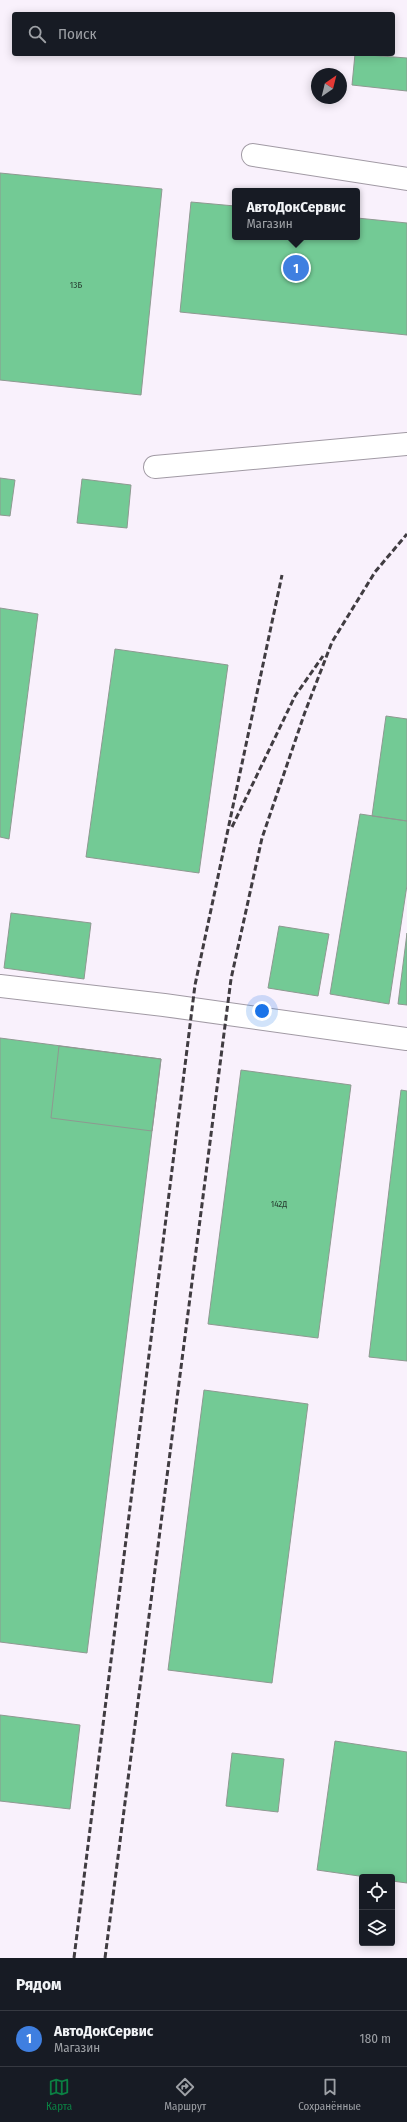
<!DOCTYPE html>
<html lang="ru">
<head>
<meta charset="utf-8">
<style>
	body { margin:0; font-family:"Fira Sans Condensed",sans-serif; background:#242831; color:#f1f3f6 }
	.controls { position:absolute; right:12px; bottom:12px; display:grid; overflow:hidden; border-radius:4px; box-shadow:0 2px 10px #0003 }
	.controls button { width:36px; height:36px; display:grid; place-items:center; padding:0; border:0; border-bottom:1px solid #363941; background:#171b24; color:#f1f3f6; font:20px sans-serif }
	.compass { position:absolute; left:311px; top:68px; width:36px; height:36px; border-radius:50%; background:#171b24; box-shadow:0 2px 10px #0003; rotate:35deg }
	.you { position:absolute; left:262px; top:1011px; width:14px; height:14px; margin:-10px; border:3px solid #fff; border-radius:50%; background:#1a73e8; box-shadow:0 0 0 6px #1a73e833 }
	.badge { display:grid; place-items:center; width:26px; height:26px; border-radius:50%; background:#0b8043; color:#fff; font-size:13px; font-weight:700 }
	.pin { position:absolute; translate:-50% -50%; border:2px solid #fff; box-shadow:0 1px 4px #0006 }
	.popup { position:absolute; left:232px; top:188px; width:128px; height:52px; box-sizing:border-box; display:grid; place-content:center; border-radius:4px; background:#171b24; filter:drop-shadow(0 1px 3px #0005); font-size:13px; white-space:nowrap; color:#9ea1a6 }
	.popup b { font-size:15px; color:#f1f3f6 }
	.popup::after { content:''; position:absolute; left:50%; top:100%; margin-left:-8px; border:8px solid transparent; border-top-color:#171b24 }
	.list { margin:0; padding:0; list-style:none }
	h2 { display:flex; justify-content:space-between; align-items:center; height:52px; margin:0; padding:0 16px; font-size:17px }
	h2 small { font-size:13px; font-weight:400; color:#9ea1a6 }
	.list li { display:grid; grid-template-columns:26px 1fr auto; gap:12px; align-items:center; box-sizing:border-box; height:56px; padding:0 16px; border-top:1px solid #363941 }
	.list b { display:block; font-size:15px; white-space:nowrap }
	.list p { margin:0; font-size:13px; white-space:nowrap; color:#9ea1a6 }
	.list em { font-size:13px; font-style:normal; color:#9ea1a6 }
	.icon { flex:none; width:22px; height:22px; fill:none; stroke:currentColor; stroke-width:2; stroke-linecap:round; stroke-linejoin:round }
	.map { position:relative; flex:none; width:407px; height:1958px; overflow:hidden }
	.search { position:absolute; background:#171b24; box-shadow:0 2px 10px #0003; left:12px; right:12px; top:12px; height:44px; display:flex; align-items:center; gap:10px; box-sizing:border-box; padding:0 14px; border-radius:4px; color:#9ea1a6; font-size:15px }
	.sheet { height:108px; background:#171b24 }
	nav { display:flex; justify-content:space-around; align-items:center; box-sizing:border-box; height:56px; border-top:1px solid #363941; background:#171b24; font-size:11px; color:#9ea1a6 }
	nav a { display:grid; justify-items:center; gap:2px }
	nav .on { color:#0b8043 }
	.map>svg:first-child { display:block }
</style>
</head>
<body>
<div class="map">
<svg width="407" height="1958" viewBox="0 0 407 1958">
	<rect width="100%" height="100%" fill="#f9f1fc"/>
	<path fill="#73ca95" stroke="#8e9991" d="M355,54L407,58V91L352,85Z
		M0,173L162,189L141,395L0,380Z
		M191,202L235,206V237H357V218L407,223V335L180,312Z
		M0,478L15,480L10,516L0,515Z
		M82,479L131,485L127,528L77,523Z
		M0,608L38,614L9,839L0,837Z
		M115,649L228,665L199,873L86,857Z
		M386,716L407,719V821L372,816Z
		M360,814L407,821V885L389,1004L330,994Z
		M11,913L91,923L84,979L4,968Z
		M279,926L329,934L318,996L268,988Z
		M407,933V1005L398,1004Z
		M0,1038L161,1059L87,1653L0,1642Z
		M59,1046L161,1059L152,1131L51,1118Z
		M241,1070L351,1085L318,1338L208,1324Z
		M401,1090L407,1091V1361L369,1357Z
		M204,1390L308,1404L272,1683L168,1670Z
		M0,1715L80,1725L70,1809L0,1801Z
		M335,1741L407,1752V1883L392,1881V1877H366L317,1870Z
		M232,1753L284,1759L278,1812L226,1806Z"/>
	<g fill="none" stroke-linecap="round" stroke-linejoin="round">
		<g stroke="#a19aa4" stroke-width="24">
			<path id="minor" d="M253,155L407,179
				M155,467L407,444
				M0,986L164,1005L407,1039"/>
		</g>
		<use href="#minor" stroke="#fff" stroke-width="22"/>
		<path stroke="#403c41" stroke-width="3" stroke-dasharray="6 3" stroke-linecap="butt" d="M232,827L295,696L323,656
			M74,1958L195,985L282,575
			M105,1958L231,979L262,838L305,712L332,642L375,572L407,534"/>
	</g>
	<g text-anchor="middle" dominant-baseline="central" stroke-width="3" stroke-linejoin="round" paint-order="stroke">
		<g font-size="9" fill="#273c30">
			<text x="76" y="285">13Б</text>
			<text x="279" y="1204">142Д</text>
		</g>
	</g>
</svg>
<div class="controls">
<button><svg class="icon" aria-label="locate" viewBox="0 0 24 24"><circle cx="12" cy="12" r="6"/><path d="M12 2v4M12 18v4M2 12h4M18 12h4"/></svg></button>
<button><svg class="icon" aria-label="layers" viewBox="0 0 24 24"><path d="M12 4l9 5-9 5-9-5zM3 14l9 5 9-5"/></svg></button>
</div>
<svg class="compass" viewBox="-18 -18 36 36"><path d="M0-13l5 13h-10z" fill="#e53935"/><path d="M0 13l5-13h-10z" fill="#9ea1a6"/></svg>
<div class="you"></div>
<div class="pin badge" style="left:296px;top:268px;background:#3f7fe0">1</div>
<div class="popup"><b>АвтоДокСервис</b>Магазин</div>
<div class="search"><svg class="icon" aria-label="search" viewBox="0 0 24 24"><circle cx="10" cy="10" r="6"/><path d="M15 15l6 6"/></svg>Поиск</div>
</div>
<section class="sheet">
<h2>Рядом<small></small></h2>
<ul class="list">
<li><span class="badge" style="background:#3f7fe0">1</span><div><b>АвтоДокСервис</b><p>Магазин</p></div><em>180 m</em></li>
</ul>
</section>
<nav>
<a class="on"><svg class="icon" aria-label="map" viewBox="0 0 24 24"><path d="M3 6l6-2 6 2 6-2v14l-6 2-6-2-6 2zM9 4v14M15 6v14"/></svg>Карта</a>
<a><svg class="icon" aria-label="directions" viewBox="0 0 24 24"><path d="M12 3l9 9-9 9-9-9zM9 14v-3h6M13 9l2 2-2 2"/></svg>Маршрут</a>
<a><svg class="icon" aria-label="saved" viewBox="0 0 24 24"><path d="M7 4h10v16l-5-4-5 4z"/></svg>Сохранённые</a>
</nav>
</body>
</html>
